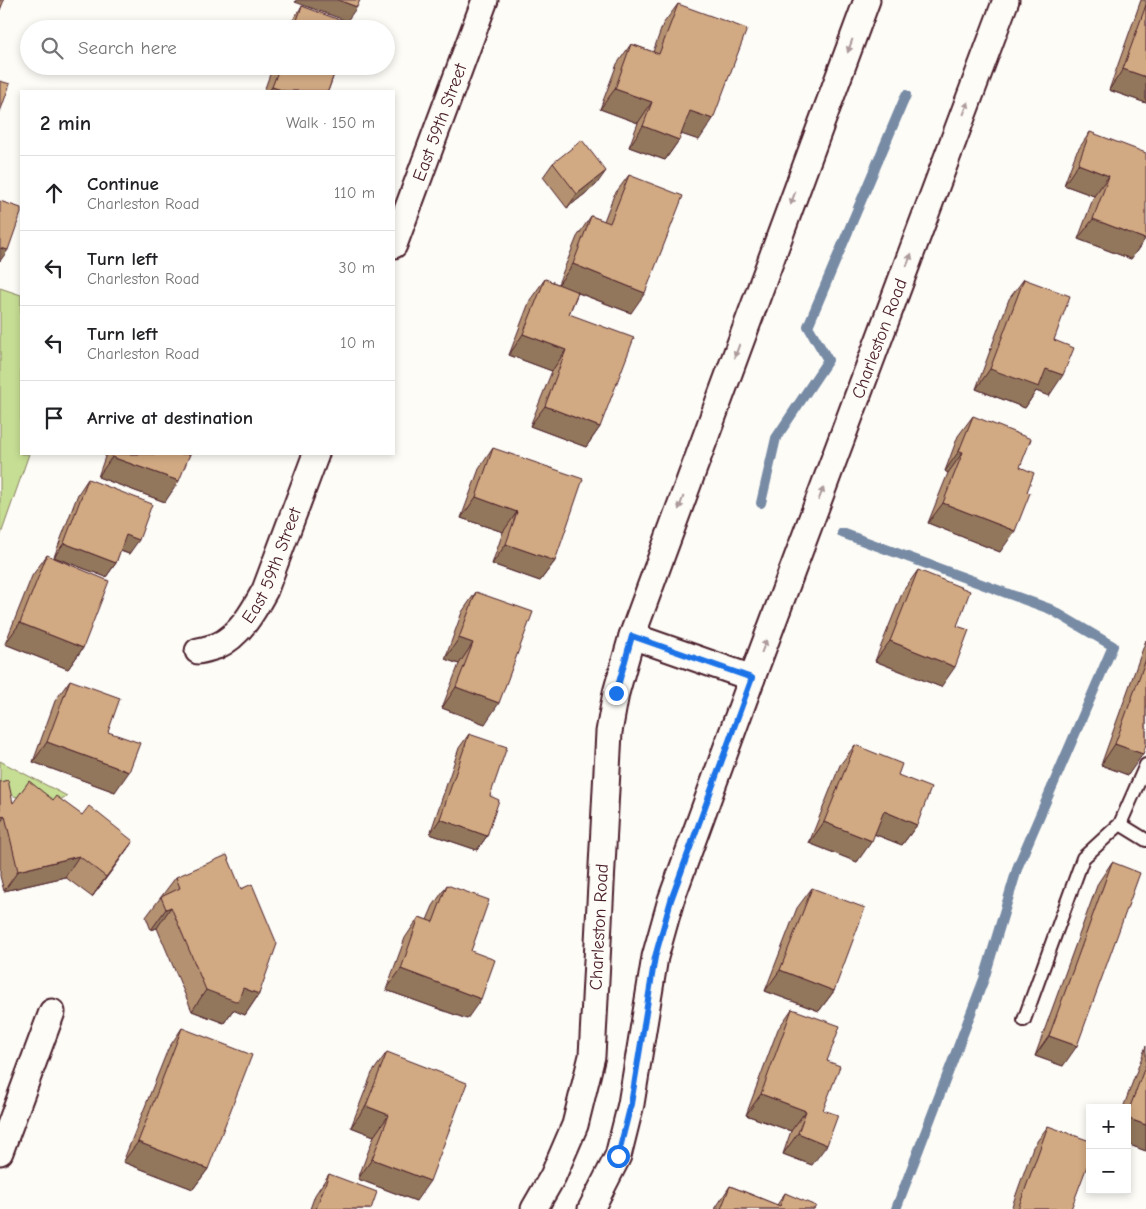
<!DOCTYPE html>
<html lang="en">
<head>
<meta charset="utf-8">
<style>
	body { margin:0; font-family:"Comic Neue",sans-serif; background:#f6f6f6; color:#202124 }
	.controls { position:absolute; right:15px; bottom:15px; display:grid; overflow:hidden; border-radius:0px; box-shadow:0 2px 8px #0003 }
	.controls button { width:45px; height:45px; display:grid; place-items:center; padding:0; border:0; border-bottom:1px solid #e0e0e0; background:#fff; color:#202124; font:25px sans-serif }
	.stop { position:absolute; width:15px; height:15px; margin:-11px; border:4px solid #1a73e8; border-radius:50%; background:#fff }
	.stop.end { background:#1a73e8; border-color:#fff; box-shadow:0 1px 5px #0008 }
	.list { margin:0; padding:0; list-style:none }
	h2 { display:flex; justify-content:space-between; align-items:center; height:65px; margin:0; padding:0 20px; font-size:21px }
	h2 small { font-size:16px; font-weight:400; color:#757577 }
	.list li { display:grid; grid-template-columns:32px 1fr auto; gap:15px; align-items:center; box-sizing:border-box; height:75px; padding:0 20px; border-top:1px solid #e0e0e0 }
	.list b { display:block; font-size:19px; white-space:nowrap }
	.list p { margin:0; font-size:16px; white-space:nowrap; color:#757577 }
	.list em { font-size:16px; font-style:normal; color:#757577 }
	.icon { flex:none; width:28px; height:28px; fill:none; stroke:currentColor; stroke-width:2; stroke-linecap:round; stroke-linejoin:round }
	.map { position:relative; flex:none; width:1146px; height:1209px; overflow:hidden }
	.search { position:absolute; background:#fff; box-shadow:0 2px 8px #0003; left:20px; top:20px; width:375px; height:55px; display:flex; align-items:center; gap:12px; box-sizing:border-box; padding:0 18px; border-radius:28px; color:#757577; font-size:19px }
	.panel { position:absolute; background:#fff; box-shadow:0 2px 8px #0003; left:20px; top:90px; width:375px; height:365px; border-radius:0px }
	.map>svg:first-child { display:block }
</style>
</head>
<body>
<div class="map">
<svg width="1146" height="1209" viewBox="0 0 1146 1209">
	<rect width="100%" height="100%" fill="#fdfcf7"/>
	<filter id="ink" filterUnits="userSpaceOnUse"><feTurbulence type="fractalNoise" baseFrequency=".02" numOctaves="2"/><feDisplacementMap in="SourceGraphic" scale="10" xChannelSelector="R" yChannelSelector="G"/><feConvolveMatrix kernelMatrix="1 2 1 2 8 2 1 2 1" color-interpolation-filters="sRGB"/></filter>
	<g filter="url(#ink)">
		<path fill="#c6de94" stroke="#887e60" d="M0,288L21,295V454H29L0,537Z
			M0,761L67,796L48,806L0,792Z"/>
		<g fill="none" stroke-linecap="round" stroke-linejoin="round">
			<path stroke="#788ba5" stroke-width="10" d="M761,503L776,438L828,360L808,326L906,95
				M842,533L1050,609L1113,646L1018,866L984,979L896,1209"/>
			<g stroke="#4a1f2b" stroke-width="16">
				<path id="service" d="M1146,765L1120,824L1146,840
					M1024,1020L1083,858L1120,824"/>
			</g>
			<g stroke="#4a1f2b" stroke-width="29">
				<g id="minor">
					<path id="s1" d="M394,245L485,0"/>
					<path d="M632,636L752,678"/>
					<path id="s2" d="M198,651C204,650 211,648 217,646C240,636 254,610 265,590L316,454"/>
					<path d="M0,1152L52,1012"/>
					<path id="s3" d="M534,1209L553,1176L575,1125L592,1056L609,732L616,693L632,636L867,0"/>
					<path id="s4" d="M591,1209L618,1156L631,1104L655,957L671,900L752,678L1006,0"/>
				</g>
			</g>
			<use href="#service" stroke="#fdfcf7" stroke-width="12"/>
			<use href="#minor" stroke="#fdfcf7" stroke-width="25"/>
		</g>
		<path fill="#b49271" stroke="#4a1f2b" d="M1141,0H1146V103L1109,90Z
			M678,4L699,140L682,134L679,140L665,160L629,147L638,123L600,109L617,64L631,44L653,52L663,24Z
			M302,6L351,29H287Z
			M273,66H337L328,91H264Z
			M1090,132L1145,239L1131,259L1078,239L1094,196L1064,185L1076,153Z
			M553,163L596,185L567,208L543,177Z
			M629,175L631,313L578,293L569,314L600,427L586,447L530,426L552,371L509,355L530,300L545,279L558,284L577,237L591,216L604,221L614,195Z
			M1024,279L1054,340L1049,396L1036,391L1025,408L976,389L1009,299Z
			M973,416L1020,467L1027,492L1000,552L928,523L948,473L945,471L958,436Z
			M493,448L555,561L540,581L492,564L503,532L461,518L479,469Z
			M106,454H190L165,502L98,477Z
			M88,479L129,554L120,551L116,563L106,577L54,557L78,494Z
			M47,555L83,648L68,669L5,644L32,576Z
			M918,570L957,626L941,687L875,661L903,591Z
			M476,592L485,724L442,708L459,664L445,659L462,612Z
			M1146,640V745L1128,775L1101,765Z
			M70,680L108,732L115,792L33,762L55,701Z
			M469,734L490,796L487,836L477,850L430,834L459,748Z
			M855,745L898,775L917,825L902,845L874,834L857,862L809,843L840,765Z
			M0,782L13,803L53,800L133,841L92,897L65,877L4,891L0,876Z
			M1112,862L1063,1066L1035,1056L1098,883Z
			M176,877L259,994L245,1015L233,1010L224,1023L192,1011L157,928L151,930L146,917Z
			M447,885L471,951L467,1019L386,990L405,938L419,917L427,920L433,906Z
			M812,888L834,991L819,1011L765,991L797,908Z
			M792,1009L827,1061L823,1110L812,1165L783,1154L791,1131L746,1115L778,1029Z
			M182,1028L208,1169L193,1189L123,1162L168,1049Z
			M1146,1046V1151L1127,1144V1108H1123Z
			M387,1052L416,1201L358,1179L374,1136L351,1127L372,1073Z
			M1048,1126L1071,1209H1011L1033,1147Z
			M329,1174L371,1209H310L315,1195Z
			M730,1186L777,1205L785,1193L814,1209H715Z"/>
		<path fill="#92775c" stroke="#4a1f2b" d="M296,0H338L357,7L347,21L295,2Z
			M1123,69L1146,77V103L1109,90Z
			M272,87L285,91H269Z
			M615,89L652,102L638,123L600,109Z
			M690,111L713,119L699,140L675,132Z
			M643,126L679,140L665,160L629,147Z
			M1078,164L1109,176L1094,196L1064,185Z
			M606,171L596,185L567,208L577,194Z
			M1093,219L1145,239L1131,259L1078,239Z
			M0,248L8,250L0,261Z
			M573,264L645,293L631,313L558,285Z
			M523,334L566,350L552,371L509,355Z
			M990,369H1046L1063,375L1049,396L1036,391L1025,408L976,389Z
			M545,406L600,427L586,447L530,426Z
			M959,451L963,452L948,473L945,471Z
			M112,457L179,481L165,502L98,477Z
			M476,497L517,512L503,532L461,518Z
			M943,503L1015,531L1000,552L928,523Z
			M126,535L139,540L129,554L116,549Z
			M64,543L116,563L106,577L54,557Z
			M506,544L555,561L540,581L492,564Z
			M20,623L83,648L68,669L5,644Z
			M459,638L473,643L459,664L445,659Z
			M890,641L955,667L941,687L875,661Z
			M456,687L499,703L485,724L442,708Z
			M47,742L129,772L115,792L33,762Z
			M1115,744L1143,754L1128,775L1101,765Z
			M884,811L917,825L902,845L869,832Z
			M5,816L0,823V817Z
			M440,819L487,836L477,850L430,834Z
			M824,822L872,841L857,862L809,843Z
			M133,841L119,861L92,897L106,877Z
			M79,856L65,877L4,891L18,871Z
			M171,907L157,928L151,930L166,909Z
			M401,969L481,999L467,1019L386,990Z
			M780,970L834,991L819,1011L765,991Z
			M243,988L259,994L245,1015L233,1010L224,1023L192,1011L206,990Z
			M1049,1036L1077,1046L1063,1066L1035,1056Z
			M761,1094L806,1111L791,1131L746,1115Z
			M366,1106L389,1115L374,1136L351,1127Z
			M1127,1118L1146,1125V1151L1127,1144Z
			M798,1133L827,1145L812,1165L783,1154Z
			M138,1142L208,1169L193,1189L123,1162Z
			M372,1159L430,1181L416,1201L358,1179Z"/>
		<path fill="#d1aa83" stroke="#4a1f2b" d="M0,0H4L0,10Z
			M338,0H360L357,7Z
			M678,4L747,29L713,119L690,111L679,140L643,126L652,102L615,89L631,44L659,54Z
			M1146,5V77L1123,69Z
			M302,6L353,25L351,29H294Z
			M280,66H337L328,91H285L272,87Z
			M0,81L10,84L0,112Z
			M1090,132L1146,153V236L1145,239L1093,219L1109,176L1078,164Z
			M582,140L606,171L577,194L553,163Z
			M629,175L683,196L645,293L573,264L591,216L610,223Z
			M0,201L21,208V213L8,250L0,248Z
			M545,279L578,292L569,314L634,338L600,427L545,406L566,350L523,334Z
			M1024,279L1070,296L1054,340L1074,348L1063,375L1046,369L1039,387L990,369Z
			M973,416L1031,439L1020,467L1034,473L1027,492L1030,493L1015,531L943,503L963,452L959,451Z
			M493,448L583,479L555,561L506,544L517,512L476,497Z
			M113,454H190L179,481L112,457Z
			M88,479L152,504L139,540L126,535L116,563L64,543Z
			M47,555L109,581L83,648L20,623Z
			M918,570L970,591L957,626L969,630L955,667L890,641Z
			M476,592L533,612L499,703L456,687L473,643L459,638Z
			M1146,659V745L1143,754L1115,744Z
			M70,680L120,698L108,732L140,743L129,772L47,742Z
			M469,734L507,747L490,796L499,800L487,836L440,819Z
			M855,745L902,764L898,775L931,788L917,825L884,811L872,841L824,822Z
			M8,780L13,803L29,781L53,800L56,796L82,815L89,806L133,841L106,877L79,856L18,871L5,816L0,817V782Z
			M227,855L241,889L252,884L277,944L259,994L243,988L238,1002L206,990L171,907L166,909L161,897L180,888L176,877Z
			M1112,862L1140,873L1077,1046L1049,1036Z
			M447,885L489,900L471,951L495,960L481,999L401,969L419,917L433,922Z
			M812,888L865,908L834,991L780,970Z
			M792,1009L840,1026L827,1061L840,1066L823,1110L838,1115L827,1145L798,1133L806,1111L761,1094Z
			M182,1028L252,1055L208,1169L138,1142Z
			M387,1052L467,1083L430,1181L372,1159L389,1115L366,1106Z
			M1146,1064V1125L1127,1118V1115Z
			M1048,1126L1090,1141V1158L1071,1209H1018Z
			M329,1174L377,1192L371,1209H316Z
			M730,1186L780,1206L785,1193L816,1206L814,1209H721Z"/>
		<defs><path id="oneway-solid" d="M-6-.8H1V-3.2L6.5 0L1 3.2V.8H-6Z" transform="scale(1.25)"/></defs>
		<g fill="#ac999b">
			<use href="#oneway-solid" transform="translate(850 46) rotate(110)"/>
			<use href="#oneway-solid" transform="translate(966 108) rotate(-69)"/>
			<use href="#oneway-solid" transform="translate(793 198) rotate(110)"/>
			<use href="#oneway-solid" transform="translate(909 260) rotate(-69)"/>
			<use href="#oneway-solid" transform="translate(737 351) rotate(110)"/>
			<use href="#oneway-solid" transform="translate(821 494) rotate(-69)"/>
			<use href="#oneway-solid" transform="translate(681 503) rotate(110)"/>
			<use href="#oneway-solid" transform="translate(764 646) rotate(-69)"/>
		</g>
	</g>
	<g fill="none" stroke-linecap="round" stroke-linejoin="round" filter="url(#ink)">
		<path stroke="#1a73e8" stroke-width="6" d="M616,693L632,636L752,678L671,900L655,957L631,1104L618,1156"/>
	</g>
	<g text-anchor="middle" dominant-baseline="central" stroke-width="5" stroke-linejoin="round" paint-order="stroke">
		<g font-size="18" fill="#4a1f2b" stroke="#fdfcf7">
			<text stroke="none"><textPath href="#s1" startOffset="131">East 59th Street</textPath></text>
			<text stroke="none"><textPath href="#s4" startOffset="920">Charleston Road</textPath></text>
			<text stroke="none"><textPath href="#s2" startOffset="120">East 59th Street</textPath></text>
			<text stroke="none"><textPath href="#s3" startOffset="294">Charleston Road</textPath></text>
		</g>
	</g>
</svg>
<div class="controls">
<button>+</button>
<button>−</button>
</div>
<div class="stop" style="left:618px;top:1156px"></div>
<div class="stop end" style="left:616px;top:693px"></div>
<div class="search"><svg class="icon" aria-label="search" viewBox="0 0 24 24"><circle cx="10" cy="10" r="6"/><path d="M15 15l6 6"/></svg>Search here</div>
<section class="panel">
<h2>2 min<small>Walk · 150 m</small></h2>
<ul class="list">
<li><svg class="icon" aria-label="ahead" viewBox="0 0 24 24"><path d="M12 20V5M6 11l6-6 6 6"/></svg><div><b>Continue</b><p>Charleston Road</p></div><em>110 m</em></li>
<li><svg class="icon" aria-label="left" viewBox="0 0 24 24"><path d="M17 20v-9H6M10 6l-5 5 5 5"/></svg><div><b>Turn left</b><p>Charleston Road</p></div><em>30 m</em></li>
<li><svg class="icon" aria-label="left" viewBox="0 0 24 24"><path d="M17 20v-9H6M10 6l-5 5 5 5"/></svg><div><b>Turn left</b><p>Charleston Road</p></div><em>10 m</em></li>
<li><svg class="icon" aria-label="arrive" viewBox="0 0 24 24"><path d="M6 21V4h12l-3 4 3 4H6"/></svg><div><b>Arrive at destination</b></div></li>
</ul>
</section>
</div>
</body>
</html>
